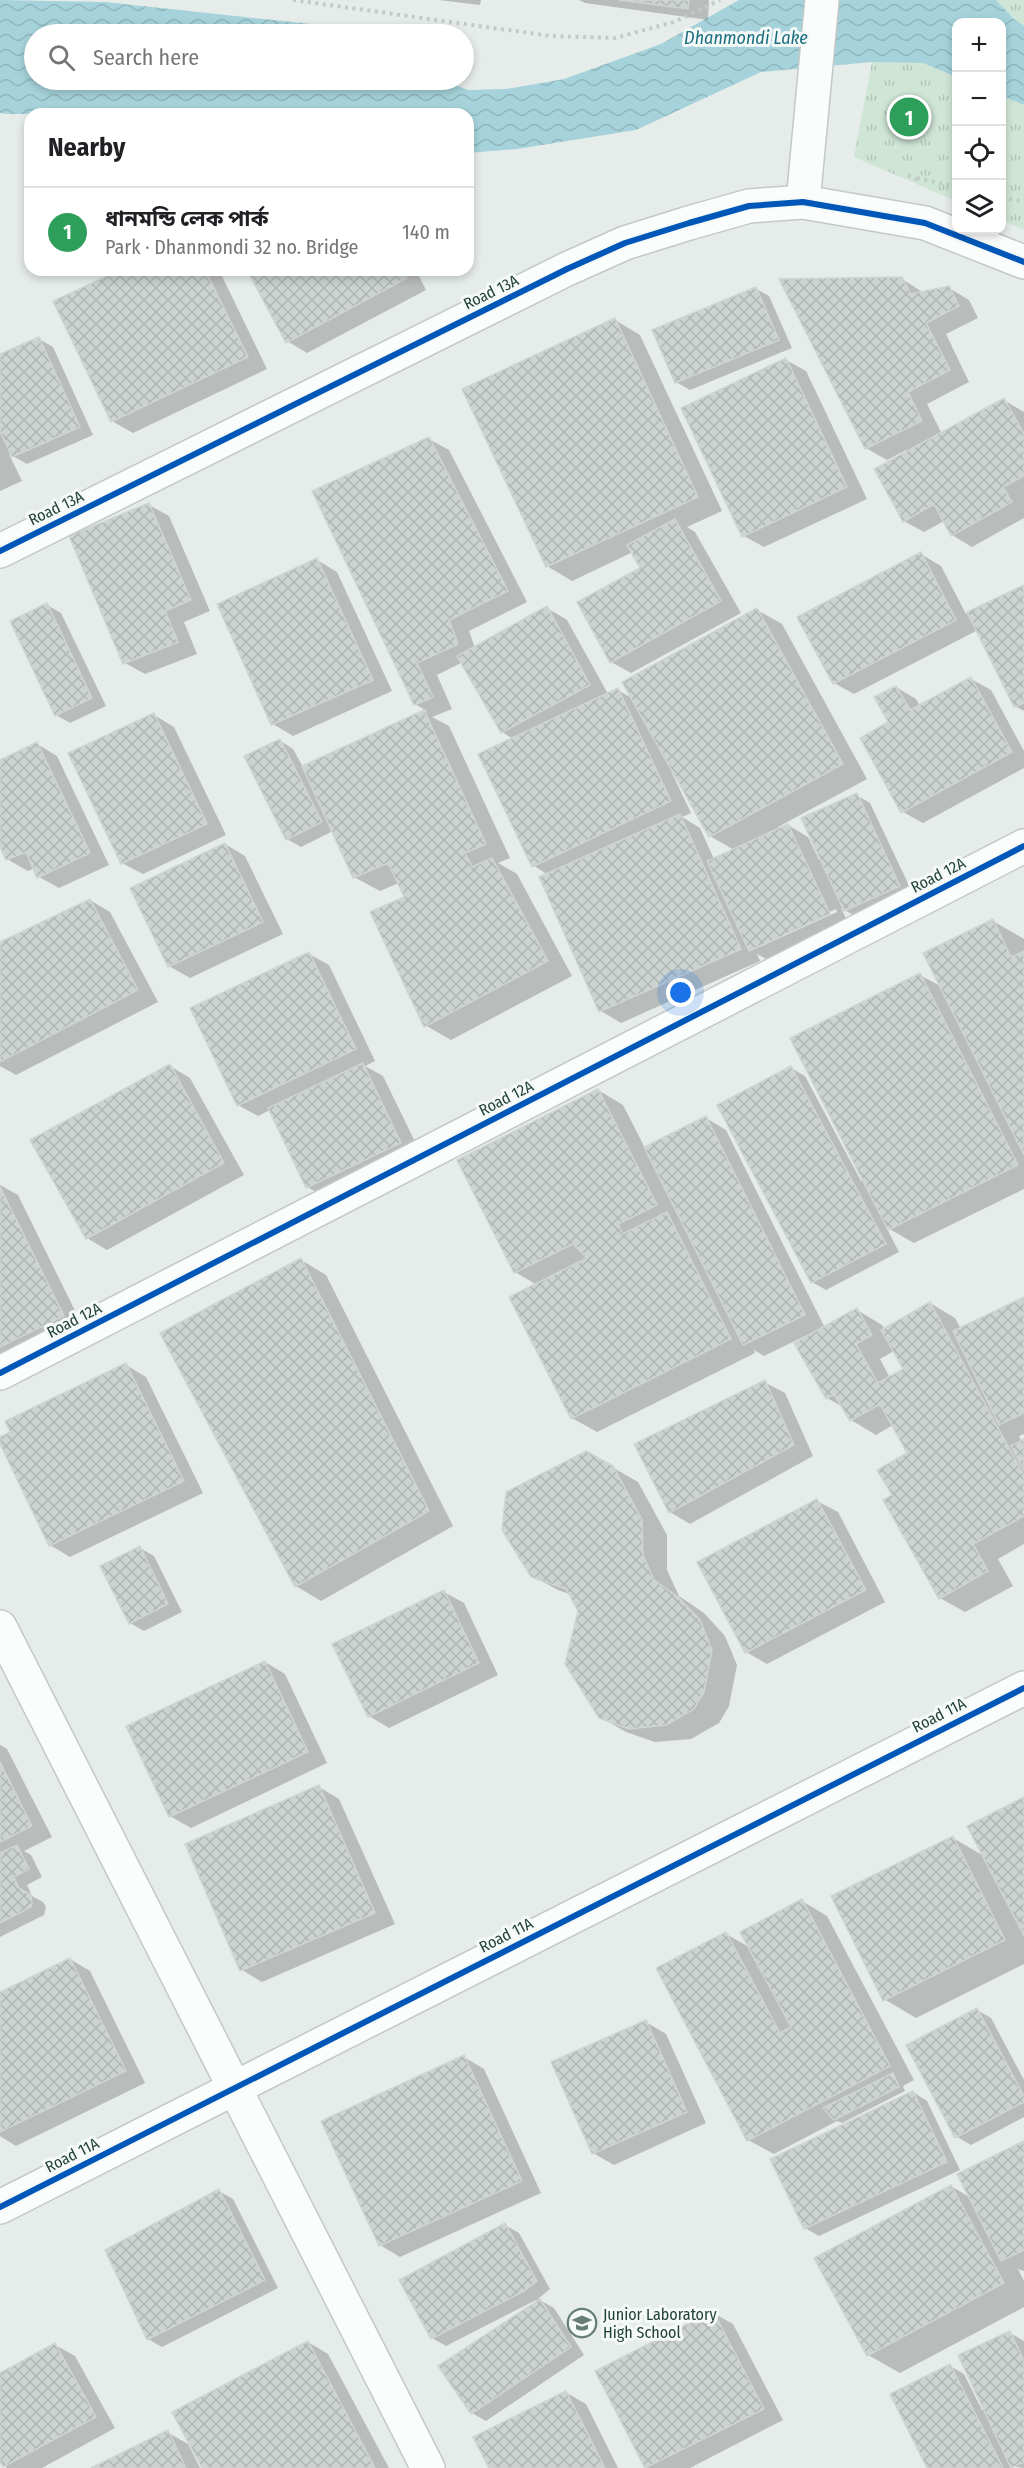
<!DOCTYPE html>
<html lang="en">
<head>
<meta charset="utf-8">
<style>
	body { margin:0; font-family:"Fira Sans Condensed","Noto Sans Bengali",sans-serif; background:#f2f2f2; color:#202124 }
	.controls { position:absolute; right:18px; top:18px; display:grid; overflow:hidden; border-radius:12px; box-shadow:0 3px 9px #0003 }
	.controls button { width:54px; height:54px; display:grid; place-items:center; padding:0; border:0; border-bottom:2px solid #e0e0e0; background:#fff; color:#202124; font:30px sans-serif }
	.you { position:absolute; left:681px; top:993px; width:21px; height:21px; margin:-15px; border:4px solid #fff; border-radius:50%; background:#1a73e8; box-shadow:0 0 0 9px #1a73e833 }
	.badge { display:grid; place-items:center; width:39px; height:39px; border-radius:50%; background:#677d77; color:#fff; font-size:20px; font-weight:700 }
	.pin { position:absolute; translate:-50% -50%; border:3px solid #fff; box-shadow:0 2px 6px #0006 }
	.list { margin:0; padding:0; list-style:none }
	h2 { display:flex; justify-content:space-between; align-items:center; height:78px; margin:0; padding:0 24px; font-size:26px }
	h2 small { font-size:20px; font-weight:400; color:#757577 }
	.list li { display:grid; grid-template-columns:39px 1fr auto; gap:18px; align-items:center; box-sizing:border-box; height:90px; padding:0 24px; border-top:2px solid #e0e0e0 }
	.list b { display:block; font-size:22px; white-space:nowrap }
	.list p { margin:0; font-size:20px; white-space:nowrap; color:#757577 }
	.list em { font-size:20px; font-style:normal; color:#757577 }
	.icon { flex:none; width:33px; height:33px; fill:none; stroke:currentColor; stroke-width:2; stroke-linecap:round; stroke-linejoin:round }
	.map { position:relative; flex:none; width:1024px; height:2468px; overflow:hidden }
	.search { position:absolute; background:#fff; box-shadow:0 3px 9px #0003; left:24px; top:24px; width:450px; height:66px; display:flex; align-items:center; gap:15px; box-sizing:border-box; padding:0 21px; border-radius:33px; color:#757577; font-size:22px }
	.panel { position:absolute; background:#fff; box-shadow:0 3px 9px #0003; left:24px; top:108px; width:450px; height:168px; border-radius:18px }
	.map>svg:first-child { display:block }
</style>
</head>
<body>
<div class="map">
<svg width="1024" height="2468" viewBox="0 0 1024 2468">
	<defs>
		<pattern id="park-tufts" width="24" height="20" patternUnits="userSpaceOnUse" patternTransform="scale(1.5)"><rect width="24" height="20" fill="#cfe5d6"/><path d="M3 7l-1-3M5 7V3M7 7l1-3M15 17l-1-3M17 17v-4M19 17l1-3" fill="none" stroke="#b1c6b8"/></pattern>
		<pattern id="water-waves" width="16" height="10" patternUnits="userSpaceOnUse" patternTransform="scale(1.5)"><rect width="16" height="10" fill="#a6d3db"/><path d="M0 5q4-4 8 0t8 0" fill="none" stroke="#8fb6bd"/></pattern>
		<pattern id="building-cross-hatch" width="8" height="8" patternUnits="userSpaceOnUse" patternTransform="scale(1.5)"><rect width="8" height="8" fill="#cdd3d1"/><path d="M0 0l8 8M0 8l8-8" fill="none" stroke="#b0b6b4"/></pattern>
	</defs>
	<rect width="100%" height="100%" fill="#e6ece9"/>
	<path fill="url(#park-tufts)" d="M996,0H1024V26L1014,19Z
		M872,62L923,63L956,77V201L854,157Z
		M1002,96L1024,105V230L1002,220Z"/>
	<path fill="url(#water-waves)" d="M0,0L105,2L320,25L377,34H34V80H443L468,90L506,89L564,79L661,44L739,0H996L1014,19L1024,26V105L1002,96V22H956V77L923,63L872,62L761,72L636,130L517,149L468,153V114H9L0,113Z"/>
	<path fill="#0003" fill-rule="evenodd" d="M439,0H481L480,5Z
		M579,0H709L708,20L585,3Z
		M123,270H219L267,369L133,433L112,421Z
		M248,270H416L426,290L307,353L287,341Z
		M902,279L924,293L949,288L969,300L978,318L946,334L969,382L927,404L942,434L1004,400L1024,412V518L972,547L952,535L944,521L924,532L904,521L906,450L887,460L866,448Z
		M755,288L769,296L792,348L690,390L676,382Z
		M615,320L640,335L722,511L687,527L695,532L741,613L631,673L611,662L642,568L633,552L572,581L547,566Z
		M39,339L53,347L93,435L27,464L9,454L22,481L0,491V356Z
		M786,360L806,371L867,499L764,547L744,536Z
		M429,439L449,450L527,602L469,631L475,648L547,608L567,620L608,694L618,690L633,699L757,610L782,624L867,779L778,827L779,829L788,825L808,837L819,860L856,795L870,803L913,894L859,918L841,908L849,925L770,961L757,954L760,961L621,1023L601,1011L548,875L533,865L513,739L502,732L463,662L437,675L452,709L432,717L449,726L510,858L498,863L517,874L572,976L451,1040L425,1025L406,897L399,883L380,891L354,877L333,831L301,847L287,839L279,740L293,749L303,767L427,711L415,704L314,492ZM673,770L710,836L734,850L714,859L700,828L682,817L691,813L671,771ZM836,909L837,912L760,947V944Z
		M149,505L169,516L210,611L184,622L197,654L145,674L125,663Z
		M921,554L941,566L966,614L1024,586V711L1015,706L978,630L854,694L834,683Z
		M317,560L337,572L392,691L293,736L273,724Z
		M47,605L61,613L106,706L70,723L56,715Z
		M971,679L991,690L1024,751V768L923,823L903,812L890,723L896,687L916,699L920,706Z
		M154,715L174,727L226,835L143,874L122,863Z
		M37,744L57,756L109,865L59,888L39,877L35,868L28,871L7,859L0,844V761Z
		M225,844L245,856L283,934L190,978L169,966Z
		M90,900L110,912L158,1002L16,1075L0,1066V944Z
		M993,921L1024,939V1189L914,1243L886,1227L899,1252L826,1290L812,1282L791,1068L805,1076L861,1181L864,1180L920,975L942,987Z
		M309,954L329,965L375,1061L365,1066L383,1076L421,1154L328,1198L307,1187L270,1110L258,1116L238,1105Z
		M170,1066L190,1078L244,1175L107,1250L87,1238Z
		M598,1090L623,1105L645,1148L706,1118L726,1130L825,1328L857,1310L882,1325L885,1330L930,1303L955,1318L961,1329L1024,1298V1434L1019,1436L1022,1442L1024,1441V1544L998,1559L1013,1586L965,1612L940,1598L894,1496L909,1454L893,1425L876,1435L851,1420L843,1407L827,1398L805,1336L764,1356L754,1350L755,1353L597,1432L572,1418L537,1285L515,1272ZM894,1351L905,1369L890,1378L880,1359Z
		M0,1185L18,1195L83,1327L0,1368Z
		M301,1260L326,1275L453,1526L321,1601L296,1586Z
		M126,1365L146,1377L203,1493L70,1557L50,1545L0,1438Z
		M764,1382L785,1393L813,1456L690,1524L670,1512Z
		M612,1467L638,1482L667,1535V1570L679,1596L704,1613L725,1636L737,1665L729,1706L719,1723L691,1739L655,1742L626,1732L600,1717L580,1610L572,1595L558,1590L532,1576Z
		M817,1501L838,1512L885,1602L767,1664L746,1652L699,1562Z
		M140,1548L154,1556L182,1612L144,1631L130,1623Z
		M444,1592L464,1603L498,1675L389,1728L369,1716Z
		M265,1662L285,1674L327,1763L191,1828L170,1816Z
		M0,1745L7,1749L52,1837L24,1851L31,1855L42,1877L27,1885L32,1896L43,1902L46,1907L44,1915L0,1937Z
		M319,1787L339,1799L395,1924L262,1982L242,1970Z
		M1024,1799V1964L916,2018L884,1999L953,1838L984,1856Z
		M802,1901L827,1916L914,2080L903,2086L905,2091L842,2123L837,2121L774,2154L748,2140L726,1934L749,1947Z
		M70,1959L90,1971L145,2083L16,2146L0,2136V1993Z
		M977,2010L991,2018L1024,2080V2117L971,2145L957,2137Z
		M646,2022L666,2034L706,2123L614,2165L593,2153Z
		M464,2057L484,2069L541,2193L400,2257L380,2245Z
		M913,2092L927,2101L960,2170L819,2236L805,2228Z
		M1024,2142V2271L1018,2269L1024,2281V2307L900,2373L868,2355L951,2186L971,2198Z
		M219,2191L233,2199L278,2288L162,2347L148,2339Z
		M505,2225L519,2233L550,2289L538,2299L554,2308L584,2355L486,2421L472,2413L538,2302L536,2300L446,2346L432,2338Z
		M713,2313L733,2324L783,2420L690,2468H646L597,2372Z
		M1010,2333L1024,2341V2468L1011,2466L1012,2468H929L950,2366L964,2374L982,2410L985,2409Z
		M308,2342L328,2354L389,2468H204Z
		M55,2345L75,2356L115,2428L42,2468H7L0,2459V2375Z
		M565,2392L586,2404L618,2468H491Z
		M167,2432L188,2444L200,2468H95Z"/>
	<path fill="url(#building-cross-hatch)" stroke="#cfd5d2" stroke-width="1.5" d="M619,0H689L688,9Z
		M120,270H205L248,357L111,422L53,301Z
		M247,270H403L407,278L286,343Z
		M902,277L911,294L949,286L959,306L926,323L950,370L908,392L922,421L865,449L779,279Z
		M756,287L779,340L675,383L652,330Z
		M615,318L698,497L546,567L462,389Z
		M39,337L80,427L12,457L0,431V354Z
		M786,358L847,487L742,537L681,408Z
		M1004,398L1024,434V476L1003,487L1012,502L951,536L934,504L903,522L874,469Z
		M429,437L508,591L449,620L458,644L417,663L433,697L414,705L312,491Z
		M149,503L191,600L165,611L178,642L123,664L69,536Z
		M675,519L721,601L610,663L577,602L640,568L627,545Z
		M921,552L956,620L833,684L797,617Z
		M317,558L373,680L271,725L217,604Z
		M1024,585V703L1014,707L967,612Z
		M47,603L92,698L55,716L10,621Z
		M547,606L590,685L501,733L457,656Z
		M757,608L843,764L709,837L622,682Z
		M971,677L1012,752L901,813L860,738L888,722L874,697L896,686L910,710Z
		M618,688L671,801L532,867L478,754Z
		M424,710L486,844L465,853L472,867L492,858L548,961L424,1027L370,912L404,897L388,863L353,878L302,766Z
		M154,713L207,824L121,864L68,753Z
		M280,739L322,822L286,840L244,756Z
		M37,742L90,853L37,878L26,852L6,860L0,847V760Z
		M857,793L900,886L844,911L801,818Z
		M680,814L741,949L599,1012L539,877Z
		M788,824L830,914L749,951L707,861Z
		M225,843L263,922L168,967L130,888Z
		M90,899L138,990L0,1062V942Z
		M993,919L1011,957L1024,951V1155L923,953Z
		M309,952L356,1049L237,1106L190,1008Z
		M920,973L1018,1165L888,1230L790,1038Z
		M363,1063L401,1143L306,1188L268,1108Z
		M170,1064L224,1163L86,1239L30,1140Z
		M791,1066L886,1244L811,1283L717,1105Z
		M598,1089L657,1205L618,1224L623,1234L667,1212L731,1339L571,1419L509,1297L587,1258L573,1244L514,1273L457,1160Z
		M706,1116L805,1315L743,1345L644,1147Z
		M0,1187L64,1316L0,1347Z
		M301,1258L429,1511L295,1587L160,1333Z
		M1024,1297V1413L999,1425L953,1331Z
		M930,1302L1024,1476V1516L973,1544L988,1571L939,1599L883,1500L892,1495L877,1470L907,1453L880,1404L850,1421L834,1394L826,1399L794,1343L857,1308L872,1335L856,1344L878,1383L903,1369L881,1330Z
		M126,1363L184,1481L49,1546L0,1444V1437L10,1432L5,1421Z
		M765,1380L794,1445L669,1513L634,1444Z
		M1024,1439V1471L1011,1446Z
		M586,1451L613,1466L642,1520L643,1555L654,1580L678,1597L700,1620L712,1650L704,1692L694,1709L666,1725L629,1729L599,1718L565,1664L578,1611L566,1589L531,1577L502,1530L506,1492Z
		M817,1499L866,1590L745,1653L697,1562Z
		M140,1546L168,1604L129,1624L100,1566Z
		M444,1590L479,1663L368,1717L332,1644Z
		M265,1661L308,1752L169,1817L126,1726Z
		M0,1762L32,1826L0,1842Z
		M319,1785L375,1913L240,1971L185,1844Z
		M1024,1797V1936L967,1826Z
		M953,1836L1005,1940L883,2001L831,1896Z
		M17,1845L29,1869L14,1877L19,1888L31,1895L32,1904L31,1907L0,1923V1853Z
		M802,1899L890,2066L747,2141L656,1968L726,1932L780,2033L791,2027L740,1932Z
		M70,1958L126,2071L0,2132V1992Z
		M977,2008L1024,2096V2102L955,2138L906,2045Z
		M646,2020L687,2112L592,2154L551,2062Z
		M464,2055L522,2181L379,2246L321,2121Z
		M893,2073L899,2087L834,2120L823,2108Z
		M913,2091L947,2162L804,2229L770,2159Z
		M1024,2141V2250L1001,2261L957,2174Z
		M951,2185L1004,2283L867,2356L814,2258Z
		M219,2189L265,2280L147,2340L105,2250Z
		M505,2223L537,2281L524,2291L431,2339L399,2280Z
		M540,2299L571,2347L471,2414L438,2366Z
		M713,2311L764,2409L645,2468L595,2371Z
		M1010,2331L1024,2361V2462L1011,2468L958,2355Z
		M308,2341L375,2468H202L172,2412Z
		M55,2343L96,2417L3,2467L0,2462V2373Z
		M950,2364L1003,2468H927L890,2394Z
		M566,2391L605,2468H489L473,2437Z
		M168,2430L186,2468H91Z"/>
	<g fill="none" stroke-linecap="round" stroke-linejoin="round">
		<g stroke="#c3c9c6" stroke-width="36">
			<path id="minor" d="M803,202L822,0
				M0,551L567,269L625,243L689,223L749,206L803,202L925,223L1024,262
				M0,1373L1024,846
				M0,1627L428,2468
				M0,2207L1024,1688"/>
		</g>
		<path stroke="#c2cbc9" stroke-width="4" stroke-dasharray="3 4.5" stroke-linecap="butt" d="M293,0L551,36L615,38L674,22L720,0
			M908,175L918,180
			M917,178L956,187
			M1002,197L1024,202"/>
		<use href="#minor" stroke="#fbfcfc" stroke-width="33"/>
		<g stroke="#f5faf8" stroke-width="10">
			<path id="cycleway" d="M0,551L567,269L625,243L689,223L749,206L803,202L925,223L1024,262
				M0,1373L1024,846
				M0,2207L1024,1688"/>
		</g>
		<use href="#cycleway" stroke="#0057b8" stroke-width="6"/>
	</g>
	<defs>
		<g id="school-ring" transform="scale(1.5)"><circle r="9.5" fill="#f5faf8" stroke="#677d77" stroke-width="1.5"/><path d="M0-5L7-2L0 1L-7-2ZM-4 1L0 2.5L4 1V4Q0 6-4 4Z" fill="#677d77"/></g>
	</defs>
	<g fill-rule="evenodd">
		<use href="#school-ring" x="582" y="2323"/>
	</g>
	<g text-anchor="middle" dominant-baseline="central" stroke-width="6" stroke-linejoin="round" paint-order="stroke">
		<g font-size="16" fill="#224139" stroke="#f5faf8">
			<text transform="translate(491 292) rotate(-26)">Road 13A</text>
			<text transform="translate(56 508) rotate(-26)">Road 13A</text>
			<text transform="translate(938 875) rotate(-27)">Road 12A</text>
			<text transform="translate(506 1098) rotate(-27)">Road 12A</text>
			<text transform="translate(74 1320) rotate(-27)">Road 12A</text>
			<text transform="translate(939 1715) rotate(-27)">Road 11A</text>
			<text transform="translate(506 1935) rotate(-27)">Road 11A</text>
			<text transform="translate(72 2155) rotate(-27)">Road 11A</text>
		</g>
		<g font-size="16" fill="#224139" stroke="#f5faf8" text-anchor="start">
			<text x="603" y="2314">Junior Laboratory<tspan x="603" dy="18">High School</tspan></text>
		</g>
		<g font-size="18" font-style="italic" fill="#196e80" stroke="#f5faf8">
			<text x="746" y="38">Dhanmondi Lake</text>
		</g>
	</g>
</svg>
<div class="controls">
<button>+</button>
<button>−</button>
<button><svg class="icon" aria-label="locate" viewBox="0 0 24 24"><circle cx="12" cy="12" r="6"/><path d="M12 2v4M12 18v4M2 12h4M18 12h4"/></svg></button>
<button><svg class="icon" aria-label="layers" viewBox="0 0 24 24"><path d="M12 4l9 5-9 5-9-5zM3 14l9 5 9-5"/></svg></button>
</div>
<div class="you"></div>
<div class="pin badge" style="left:909px;top:117px;background:#2e9e5b">1</div>
<div class="search"><svg class="icon" aria-label="search" viewBox="0 0 24 24"><circle cx="10" cy="10" r="6"/><path d="M15 15l6 6"/></svg>Search here</div>
<section class="panel">
<h2>Nearby<small></small></h2>
<ul class="list">
<li><span class="badge" style="background:#2e9e5b">1</span><div><b>ধানমন্ডি লেক পার্ক</b><p>Park · Dhanmondi 32 no. Bridge</p></div><em>140 m</em></li>
</ul>
</section>
</div>
</body>
</html>
